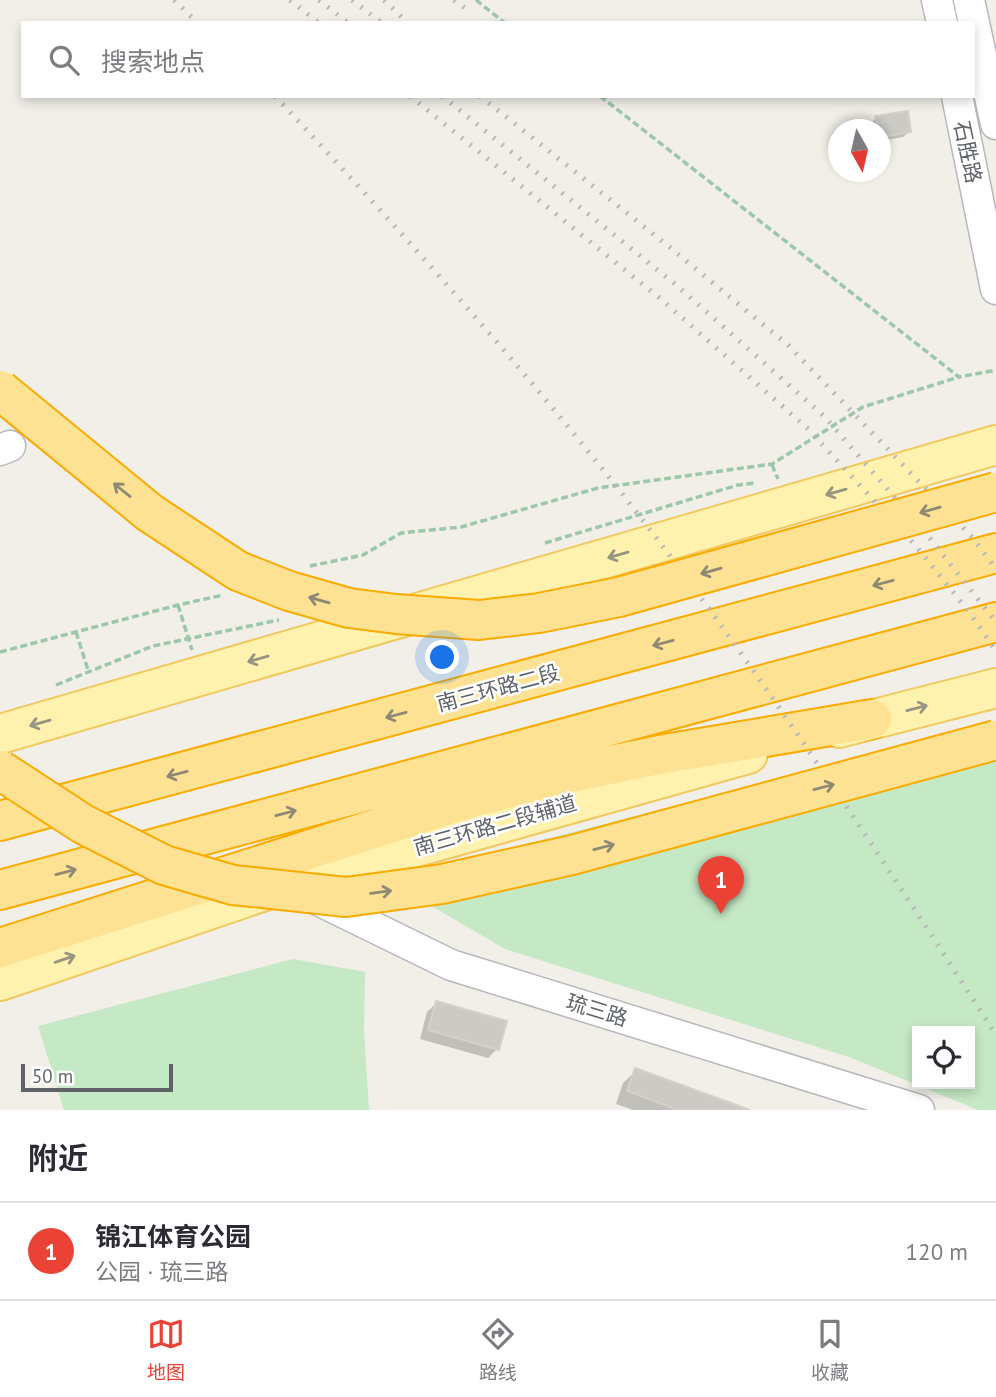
<!DOCTYPE html>
<html lang="zh">
<head>
<meta charset="utf-8">
<style>
	body { margin:0; font-family:"PT Sans","Noto Sans SC",sans-serif; background:#f7f7f7; color:#2b2b33 }
	.controls { position:absolute; right:21px; bottom:21px; display:grid; overflow:hidden; border-radius:0px; box-shadow:0 4px 10px #0003 }
	.controls button { width:63px; height:63px; display:grid; place-items:center; padding:0; border:0; border-bottom:2px solid #e1e1e2; background:#fff; color:#2b2b33; font:35px sans-serif }
	.compass { position:absolute; left:828px; top:119px; width:63px; height:63px; border-radius:50%; background:#fff; box-shadow:0 4px 10px #0003; rotate:172deg }
	.scale { position:absolute; left:21px; bottom:18px; width:152px; box-sizing:border-box; padding-left:7px; border:4px solid #5f6368; border-top:0; font-size:19px; line-height:24px; white-space:nowrap; color:#5f6368; -webkit-text-stroke:5px #fff; paint-order:stroke }
	.you { position:absolute; left:443px; top:658px; width:24px; height:24px; margin:-18px; border:5px solid #fff; border-radius:50%; background:#1a73e8; box-shadow:0 0 0 10px #1a73e833 }
	.badge { display:grid; place-items:center; width:46px; height:46px; border-radius:50%; background:#ea4335; color:#fff; font-size:23px; font-weight:700 }
	.pin { position:absolute; translate:-50% -58px; filter:drop-shadow(0 2px 4px #0008) }
	.pin::after { content:''; position:absolute; top:37px; width:24px; height:21px; background:inherit; clip-path:polygon(0 0,100% 0,50% 100%) }
	.list { margin:0; padding:0; list-style:none }
	h2 { display:flex; justify-content:space-between; align-items:center; height:91px; margin:0; padding:0 28px; font-size:30px }
	h2 small { font-size:23px; font-weight:400; color:#7c7c81 }
	.list li { display:grid; grid-template-columns:46px 1fr auto; gap:21px; align-items:center; box-sizing:border-box; height:98px; padding:0 28px; border-top:2px solid #e1e1e2 }
	.list b { display:block; font-size:26px; white-space:nowrap }
	.list p { margin:0; font-size:23px; white-space:nowrap; color:#7c7c81 }
	.list em { font-size:23px; font-style:normal; color:#7c7c81 }
	.icon { flex:none; width:38px; height:38px; fill:none; stroke:currentColor; stroke-width:2; stroke-linecap:round; stroke-linejoin:round }
	.map { position:relative; flex:none; width:996px; height:1110px; overflow:hidden }
	.search { position:absolute; background:#fff; box-shadow:0 4px 10px #0003; left:21px; right:21px; top:21px; height:77px; display:flex; align-items:center; gap:18px; box-sizing:border-box; padding:0 24px; border-radius:0px; color:#7c7c81; font-size:26px }
	.sheet { height:189px; background:#fff }
	nav { display:flex; justify-content:space-around; align-items:center; box-sizing:border-box; height:98px; border-top:2px solid #e1e1e2; background:#fff; font-size:19px; color:#7c7c81 }
	nav a { display:grid; justify-items:center; gap:4px }
	nav .on { color:#ea4335 }
	.map>svg:first-child { display:block }
</style>
</head>
<body>
<div class="map">
<svg width="996" height="1110" viewBox="0 0 996 1110">
	<rect width="100%" height="100%" fill="#f1efe8"/>
	<path fill="#c5e8c5" fill-rule="evenodd" d="M996,723V1110H978L849,1057L505,949L387,880ZM917,1031H970V1084H917Z
		M293,959L365,972L364,1031L369,1110H64L38,1026Z"/>
	<path fill="#0003" d="M876,118L909,132L903,137L880,141V130H871L870,124Z
		M436,1003L497,1049L488,1058L420,1039L427,1012Z
		M636,1071L745,1110H633L616,1104L623,1083Z"/>
	<path fill="#cccac5" stroke="#d6d1c6" stroke-width="2" d="M908,111L911,132L880,137V130H878L875,116Z
		M436,1001L507,1021L499,1050L428,1030Z
		M635,1068L750,1110H678L627,1091Z"/>
	<g fill="none" stroke-linecap="round" stroke-linejoin="round">
		<g stroke="#b5b8bc" stroke-width="33">
			<path id="minor" d="M937,0L942,23
				M969,0L996,124
				M957,96L996,289
				M0,450L10,446
				M316,899L451,965L919,1110"/>
		</g>
		<g stroke="#f2c960" stroke-width="42">
			<path id="major" d="M839,728L996,688
				M0,734L996,445
				M0,981L285,884L748,754"/>
		</g>
		<g stroke="#f9ab00" stroke-width="42">
			<path id="highway" d="M0,821L996,553
				M0,890L996,622
				M0,948L468,799L556,776L659,755L872,719"/>
		</g>
		<path stroke="#9cc7a9" stroke-width="3.5" stroke-dasharray="7 3.5" stroke-linecap="butt" d="M476,0L505,23
			M600,96L959,377L996,370
			M772,465L778,479
			M545,543L738,485L756,483
			M310,566L363,555L401,533L461,527L598,488L772,464L863,407L959,377
			M178,605L192,650
			M76,632L89,673
			M0,652L178,605L223,595
			M56,685L153,646L279,620"/>
		<use href="#minor" stroke="#fff" stroke-width="30"/>
		<use href="#major" stroke="#fff2af" stroke-width="38"/>
		<use href="#highway" stroke="#fde293" stroke-width="38"/>
		<path stroke="#b6b7b8" stroke-width="5" stroke-dasharray="2 9" stroke-linecap="butt" d="M174,0L198,23
			M290,0L319,23
			M319,0L348,23
			M352,0L382,23
			M384,0L408,23
			M454,0L466,9
			M275,96C412,243 546,392 667,552C784,708 890,871 996,1035
			M410,96L662,300L807,428L915,545L969,612L996,651
			M442,96L675,284L824,416L928,536L996,622
			M480,96L662,241L788,345L972,537L996,569"/>
		<g stroke="#f9ab00" stroke-width="42" stroke-linecap="butt">
			<path id="highway-bridge" d="M0,390L150,513L238,571L289,591L349,608L396,614L479,620L539,613L619,597L996,492
				M0,770L83,824L164,865L233,885L346,897L442,884L572,855L996,740"/>
		</g>
		<use href="#highway-bridge" stroke="#fde293" stroke-width="38"/>
	</g>
	<defs><path id="oneway-shaft" d="M-6 0H5M1.5-3L5.5 0L1.5 3" fill="none" stroke-width="1.6" stroke-linecap="round" stroke-linejoin="round" transform="scale(1.75)"/></defs>
	<g stroke="#8e8975">
		<use href="#oneway-shaft" transform="translate(122 490) rotate(-141)"/>
		<use href="#oneway-shaft" transform="translate(930 510) rotate(164)"/>
		<use href="#oneway-shaft" transform="translate(711 571) rotate(164)"/>
		<use href="#oneway-shaft" transform="translate(883 583) rotate(165)"/>
		<use href="#oneway-shaft" transform="translate(319 600) rotate(-164)"/>
		<use href="#oneway-shaft" transform="translate(663 643) rotate(165)"/>
		<use href="#oneway-shaft" transform="translate(396 715) rotate(165)"/>
		<use href="#oneway-shaft" transform="translate(177 774) rotate(165)"/>
		<use href="#oneway-shaft" transform="translate(824 787) rotate(-15)"/>
		<use href="#oneway-shaft" transform="translate(286 813) rotate(-15)"/>
		<use href="#oneway-shaft" transform="translate(604 847) rotate(-15)"/>
		<use href="#oneway-shaft" transform="translate(66 872) rotate(-15)"/>
		<use href="#oneway-shaft" transform="translate(381 892) rotate(-7)"/>
	</g>
	<g stroke="#979581">
		<use href="#oneway-shaft" transform="translate(836 492) rotate(164)"/>
		<use href="#oneway-shaft" transform="translate(618 555) rotate(164)"/>
		<use href="#oneway-shaft" transform="translate(258 659) rotate(164)"/>
		<use href="#oneway-shaft" transform="translate(917 708) rotate(-14)"/>
		<use href="#oneway-shaft" transform="translate(40 723) rotate(164)"/>
		<use href="#oneway-shaft" transform="translate(65 959) rotate(-19)"/>
	</g>
	<g text-anchor="middle" dominant-baseline="central" stroke-width="5" stroke-linejoin="round" paint-order="stroke">
		<g font-size="21" fill="#5f6368" stroke="#fff">
			<text transform="translate(968 152) rotate(78)">石胜路</text>
			<text transform="translate(498 688) rotate(-15)">南三环路二段</text>
			<text transform="translate(495 825) rotate(-16)">南三环路二段辅道</text>
			<text transform="translate(597 1010) rotate(17)">琉三路</text>
		</g>
	</g>
</svg>
<div class="controls">
<button><svg class="icon" aria-label="locate" viewBox="0 0 24 24"><circle cx="12" cy="12" r="6"/><path d="M12 2v4M12 18v4M2 12h4M18 12h4"/></svg></button>
</div>
<svg class="compass" viewBox="-18 -18 36 36"><path d="M0-13l5 13h-10z" fill="#e53935"/><path d="M0 13l5-13h-10z" fill="#7c7c81"/></svg>
<div class="scale">50 m</div>
<div class="you"></div>
<div class="pin badge" style="left:721px;top:914px">1</div>
<div class="search"><svg class="icon" aria-label="search" viewBox="0 0 24 24"><circle cx="10" cy="10" r="6"/><path d="M15 15l6 6"/></svg>搜索地点</div>
</div>
<section class="sheet">
<h2>附近<small></small></h2>
<ul class="list">
<li><span class="badge">1</span><div><b>锦江体育公园</b><p>公园 · 琉三路</p></div><em>120 m</em></li>
</ul>
</section>
<nav>
<a class="on"><svg class="icon" aria-label="map" viewBox="0 0 24 24"><path d="M3 6l6-2 6 2 6-2v14l-6 2-6-2-6 2zM9 4v14M15 6v14"/></svg>地图</a>
<a><svg class="icon" aria-label="directions" viewBox="0 0 24 24"><path d="M12 3l9 9-9 9-9-9zM9 14v-3h6M13 9l2 2-2 2"/></svg>路线</a>
<a><svg class="icon" aria-label="saved" viewBox="0 0 24 24"><path d="M7 4h10v16l-5-4-5 4z"/></svg>收藏</a>
</nav>
</body>
</html>
